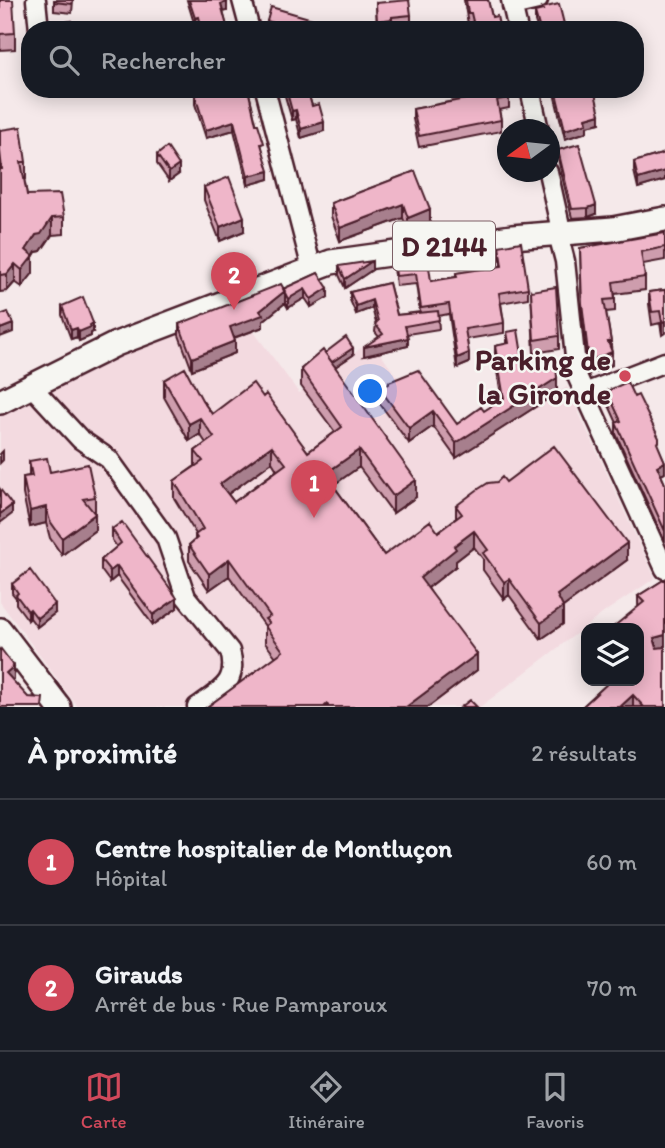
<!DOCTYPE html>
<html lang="fr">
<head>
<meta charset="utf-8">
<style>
	body { margin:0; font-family:Itim,sans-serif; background:#20242c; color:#f1f3f6 }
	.controls { position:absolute; right:21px; bottom:21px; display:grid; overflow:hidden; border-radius:14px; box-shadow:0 4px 18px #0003 }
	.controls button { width:63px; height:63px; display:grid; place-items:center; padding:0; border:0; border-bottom:2px solid #363941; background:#171b24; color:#f1f3f6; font:35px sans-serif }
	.compass { position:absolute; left:497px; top:119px; width:63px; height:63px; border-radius:50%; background:#171b24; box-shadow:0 4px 18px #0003; rotate:255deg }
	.you { position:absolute; left:371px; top:392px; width:24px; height:24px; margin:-18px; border:5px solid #fff; border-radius:50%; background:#1a73e8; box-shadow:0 0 0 10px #1a73e833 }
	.badge { display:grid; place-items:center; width:46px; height:46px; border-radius:50%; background:#d1495b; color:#fff; font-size:23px; font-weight:700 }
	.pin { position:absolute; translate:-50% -58px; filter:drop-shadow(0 2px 4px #0008) }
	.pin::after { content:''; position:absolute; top:37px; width:24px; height:21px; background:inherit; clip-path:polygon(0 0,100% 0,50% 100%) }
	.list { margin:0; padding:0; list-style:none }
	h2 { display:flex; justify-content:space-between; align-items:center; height:91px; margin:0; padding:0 28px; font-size:30px }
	h2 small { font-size:23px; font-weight:400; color:#9ea1a6 }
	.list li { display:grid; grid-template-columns:46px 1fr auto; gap:21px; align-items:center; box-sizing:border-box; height:126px; padding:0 28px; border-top:2px solid #363941 }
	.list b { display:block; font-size:26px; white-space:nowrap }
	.list p { margin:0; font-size:23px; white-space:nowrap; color:#9ea1a6 }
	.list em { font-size:23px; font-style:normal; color:#9ea1a6 }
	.icon { flex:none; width:38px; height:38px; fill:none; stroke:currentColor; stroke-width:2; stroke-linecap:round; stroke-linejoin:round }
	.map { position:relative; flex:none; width:665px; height:707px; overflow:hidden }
	.search { position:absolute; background:#171b24; box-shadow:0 4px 18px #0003; left:21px; right:21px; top:21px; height:77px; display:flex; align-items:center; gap:18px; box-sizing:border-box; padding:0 24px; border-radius:28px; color:#9ea1a6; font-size:26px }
	.sheet { height:343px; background:#171b24 }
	nav { display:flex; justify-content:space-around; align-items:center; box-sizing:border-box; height:98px; border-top:2px solid #363941; background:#171b24; font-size:19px; color:#9ea1a6 }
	nav a { display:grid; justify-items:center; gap:4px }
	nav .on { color:#d1495b }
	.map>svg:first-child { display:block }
</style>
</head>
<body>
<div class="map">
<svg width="665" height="707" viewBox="0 0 665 707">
	<rect width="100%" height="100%" fill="#f5e9ea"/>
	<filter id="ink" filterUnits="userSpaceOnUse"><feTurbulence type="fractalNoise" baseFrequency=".0143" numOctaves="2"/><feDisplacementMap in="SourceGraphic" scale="14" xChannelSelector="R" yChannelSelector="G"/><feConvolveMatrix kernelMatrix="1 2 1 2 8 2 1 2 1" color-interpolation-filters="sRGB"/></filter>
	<g filter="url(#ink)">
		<path fill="#f3dae0" d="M238,310L299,393L371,341L456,458L567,387L655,578L606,611L480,707H78L0,602V414L127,351Z"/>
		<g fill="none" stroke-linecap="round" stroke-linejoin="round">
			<g stroke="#4a1f2b" stroke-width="23">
				<path id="minor" d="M36,0L39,30
					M242,0L250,30
					M511,0L518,30
					M512,6L538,0
					M265,89L312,269
					M530,89L539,130
					M548,172L559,221L558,234L565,261L577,376L665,569
					M32,387L80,439L109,459L166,538L186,597L230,651C239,683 220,690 197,707
					M585,393L665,362"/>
			</g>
			<g stroke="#4a1f2b" stroke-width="28">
				<path id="major" d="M0,402L116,344L331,262L512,237L613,229L665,219
					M0,630L59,707"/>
			</g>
			<use href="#minor" stroke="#f6f6f2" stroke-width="18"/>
			<use href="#major" stroke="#f6f6f2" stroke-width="23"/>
		</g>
		<path fill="#ce9dad" stroke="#4a1f2b" stroke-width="2" fill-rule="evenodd" d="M0,0L15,33V49L0,50Z
			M54,0H73L72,13L54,11Z
			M187,0H226L227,11L223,12L228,30H200L199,26H195Z
			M464,0H488L492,17L500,30H473L471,23L468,24Z
			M376,3L411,15V24L392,26V28L377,30Z
			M542,8L564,30H538L535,21V12L542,10Z
			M267,21L340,30H267Z
			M200,89H248L263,152L269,179L248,185L234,130L206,138L195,104V95L201,93Z
			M283,89H307L312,106L324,131L301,138L296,119L292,120Z
			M462,89H507L509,98V108L499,110L501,120V131L419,147L413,119V109L464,99Z
			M553,89H594L600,123L587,126V132L565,139Z
			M0,130L26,162V179H24L27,195L64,217V234L52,235L41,251L36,252L33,257V273L22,287L15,282L7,291L0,292Z
			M558,150L596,214L588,217L572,218L558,159Z
			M665,153V180L638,188L634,171V162Z
			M157,155L179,174L169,181L157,164Z
			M415,171L430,223L408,231L403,218L340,241L331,216V203Z
			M204,187L244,231L220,241L204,200Z
			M665,233V260L643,264L645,277V290L615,294V311L606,312L611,342L612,365L589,374L582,316L580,248Z
			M499,246L528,288V298L501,303L504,323V333L467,339L469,363L457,368L449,314L438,316L439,329L407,334L408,346L364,356L379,337L375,332L376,323L372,308L356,314L350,300V292L389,283L397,315L420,312L416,284L396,286L394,267V257L431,281L456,277V273L501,266Z
			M339,266L372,270L345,288L339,275Z
			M318,273L328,297L311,307L305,298L288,308L285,303L263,321V327L234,338L235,353L192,370L179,335V324L283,289Z
			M665,290L662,335L660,323L652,325L649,304V292Z
			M531,291L559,336V349L534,353Z
			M62,306L93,332L91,333V336L79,341L77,337L71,339L62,315Z
			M507,332L524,367L557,393L456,458L433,426L409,443L380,404V389L389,385V382L457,424L484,411L502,400L495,360V346L507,344Z
			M325,353L353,355L335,367L416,497L393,513L359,467L333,485L384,555L438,532L456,518V506L506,482L627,560L563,607V624L541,639L509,595L504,599L483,570V559L474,547L456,561V566L428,588L477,670L428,707H207L276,657L265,643V626L229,576L209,590L189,561V545L195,540V535L196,534L174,498V481L195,466V451L206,443L200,434L189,441L164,397V380L202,400L212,414L263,397L308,452L335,432L301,386V369ZM272,462L277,470L234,502L228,494Z
			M607,391L659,449L665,462V473L661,475L665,484V542L616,434V423H617L607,401Z
			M29,461L95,497V530L62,555L50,538L46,523L30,527L23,494V477L29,476Z
			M112,529L177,608L153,625L117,576L110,582L101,570V560L117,547L112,540Z
			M665,579V707H582L606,685V681H639L638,596Z
			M12,584L55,613L37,627L30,618L28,620L16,604V598L12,593Z"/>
		<path fill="#a77f8d" stroke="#4a1f2b" stroke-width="2" d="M227,2V11L221,12V4Z
			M199,17V26H195V18Z
			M564,24V30H557V26Z
			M296,110V119L292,120V111Z
			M600,114V123L587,126V132L565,139V130L586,118Z
			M234,121V130L206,138V130Z
			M324,122V131L301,138V129Z
			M179,165V174L169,181V172Z
			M269,171V179L248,185V176Z
			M665,171V180L638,188V179Z
			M403,204V218L340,241V228Z
			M596,205V214L588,217V208Z
			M430,209V223L408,231V218Z
			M244,217V231L220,241V227Z
			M52,218V235L41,251L36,252L33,257V273L22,287V270L26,250L36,235Z
			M372,261V270L345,288V279Z
			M15,264V282L7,291V274Z
			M328,288V297L311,307V299Z
			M305,289V298L288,308V299Z
			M285,291V303L263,321V327L230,339V327L260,311Z
			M372,300V308L356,314V306Z
			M665,321V333L662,335V322Z
			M93,323V332L91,333V336L79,341V332Z
			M13,324V332L0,337V329Z
			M77,328V337L71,339V330Z
			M408,338V346L364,356V347Z
			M235,341V353L192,370V358Z
			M353,348V355L329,371V364Z
			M612,352V365L589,374V361Z
			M469,353V363L457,368V358Z
			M557,378V393L456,458V443Z
			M433,411V426L409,443V428Z
			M200,418V434L189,441V424Z
			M272,446V462L220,500V484Z
			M359,450V467L325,491V474Z
			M3,451V460L0,463V454Z
			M665,462V473L657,477V466Z
			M416,480V497L393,513V496Z
			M12,505V514L0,523V514Z
			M46,507V523L30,527V511Z
			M95,514V530L62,555V538Z
			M474,531V547L456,561V566L420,594V578L454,546Z
			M627,543V560L563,607V624L541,639V623L557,595Z
			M229,559V576L209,590V574Z
			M117,566V576L110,582V571Z
			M509,579V595L504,599V582Z
			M177,598V608L153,625V615Z
			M55,604V613L37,627V618Z
			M30,609V618L28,620V611Z
			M665,635V649L654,652V638Z
			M477,654V670L428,707H406Z
			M14,666V679L6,685V673Z
			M633,695V707H620Z"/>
		<path fill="#efb6c9" stroke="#4a1f2b" stroke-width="2" fill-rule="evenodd" d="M0,0H13L15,33L0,34Z
			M54,0H73L72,4L54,2Z
			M189,0H226L227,2L221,4L228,30H202L199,17L195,18Z
			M409,0L411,15L392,17V19L377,21L376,3Z
			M466,0H488L492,17L497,16L500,30H475L471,13H468Z
			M559,4L564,24L557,26L558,30H540L535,12L543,10L542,8Z
			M271,7L340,27L339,30H298L267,21Z
			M71,21L73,30H55L54,24Z
			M203,89H248L256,124H258L264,143L261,144L269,171L248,176L234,121L206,130L195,95L204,93Z
			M286,89H307L312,106L319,104L324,122L301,129L296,110L292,111Z
			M464,89H507L509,98L497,100L501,120L419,136L413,109L466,99Z
			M555,89H594L600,114L586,118L587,123L565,130Z
			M21,127L26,162H21L27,195L60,194L64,217L52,218L41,234L36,235L26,250L33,256L22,270L15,264L7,274L0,275V169H2L0,151V130Z
			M579,144L596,205L588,208L572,209L558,150Z
			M167,147L179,165L169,172L157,155Z
			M665,153V171L638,179L634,162Z
			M415,171L430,209L408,218L403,204L340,228L331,203Z
			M229,177L244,217L220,227L204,187Z
			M665,233V247L641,252L645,277L613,282L615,299L604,300L611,342H608L612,352L589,361L582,303L580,248Z
			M521,242L528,288L499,293L504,323L465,329L469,353L457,358L449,304L421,308L416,274L396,276L394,257L427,253L431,281L457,277L456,273L502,266L499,246Z
			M372,261L345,279L339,266Z
			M318,273L328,288L311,299L305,289L288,299L283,289Z
			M389,283L397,315L438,311L439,320L405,326L408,338L364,347L383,334L375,324L378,321L372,300L356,306L350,292Z
			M281,284L285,291L260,311L263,315L230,327L235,341L192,358L179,324Z
			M556,287L559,336L534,340L531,291Z
			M665,290V321L662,322L660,311L652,312L649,292Z
			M83,297L93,323L90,325L91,327L79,332L77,328L71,330L62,306Z
			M8,312L13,324L0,329V315Z
			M518,330L524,367L556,364L557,378L456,443L433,411L409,428L380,389L389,384V382L418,370L457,424L481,407L484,411L504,398L495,346L509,343L507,332Z
			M346,337L353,348L332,362L325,353Z
			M323,350L416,480L393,496L359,450L325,474L384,555L430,521L438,532L462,514L456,506L477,490L488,483L497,482L502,477L506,482L554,446L627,543L557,595L563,607L541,623L509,579L504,582L483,553L488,550L474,531L454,546L456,549L420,578L477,654L406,707H329L327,704L324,707H207L283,651L265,626L269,623L265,619L270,616L229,559L209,574L189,545L197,538L195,535L203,529L174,481L203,461L195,451L214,437L200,418L189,424L164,380L185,368L202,400L212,414L253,383L263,397L266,394L308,452L342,427L301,369ZM272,446L286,464L234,502L220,484Z
			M627,382L634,397L638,395L659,438V442L657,443L665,462L657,466L665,484V531L616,423L621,421L607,391Z
			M47,458L50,472L88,464L95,497L83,499L95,514L62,538L50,521L46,507L30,511L23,477L32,476L29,461Z
			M0,489L12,505L0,514Z
			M122,522L177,598L153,615L117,566L110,571L101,560L121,543L112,529Z
			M30,570L55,604L37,618L30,609L28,611L16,595L18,593L12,584Z
			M665,579V635L654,638L657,648L665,647V707H644L633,695L620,707H582L609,682L608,681H639V628H612L644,602L638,596Z
			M1,649L14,666L6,673L28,697L43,698L42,707H0V651Z
			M470,700L477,707H461Z"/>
	</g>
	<circle fill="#d1495b" stroke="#f6f6f2" stroke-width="2.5" cx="625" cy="376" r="7"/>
	<g text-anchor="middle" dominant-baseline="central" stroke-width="5" stroke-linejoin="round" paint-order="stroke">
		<rect fill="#f6f6f2" stroke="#7e6067" stroke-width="2" x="393" y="221.5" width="102" height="49" rx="5"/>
		<g font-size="28" font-weight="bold" fill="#4a1f2b">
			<text x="444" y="246">D 2144</text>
		</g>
		<g font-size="30" font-weight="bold" fill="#4a1f2b" stroke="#f6f6f2" text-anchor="end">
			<text x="611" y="359">Parking de<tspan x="611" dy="34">la Gironde</tspan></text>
		</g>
	</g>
</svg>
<div class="controls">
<button><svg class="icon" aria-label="layers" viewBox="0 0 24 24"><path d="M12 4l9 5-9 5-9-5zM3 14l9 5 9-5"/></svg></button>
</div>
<svg class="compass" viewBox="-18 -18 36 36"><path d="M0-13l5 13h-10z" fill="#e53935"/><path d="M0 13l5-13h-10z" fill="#9ea1a6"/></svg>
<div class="you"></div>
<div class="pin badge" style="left:314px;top:518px">1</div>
<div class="pin badge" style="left:234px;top:310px">2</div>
<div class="search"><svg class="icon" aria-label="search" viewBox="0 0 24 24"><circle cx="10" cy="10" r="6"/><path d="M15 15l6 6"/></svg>Rechercher</div>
</div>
<section class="sheet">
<h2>À proximité<small>2 résultats</small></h2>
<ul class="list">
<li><span class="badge">1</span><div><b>Centre hospitalier de Montluçon</b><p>Hôpital</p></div><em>60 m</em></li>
<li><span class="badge">2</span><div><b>Girauds</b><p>Arrêt de bus · Rue Pamparoux</p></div><em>70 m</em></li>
</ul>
</section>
<nav>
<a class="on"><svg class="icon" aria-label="map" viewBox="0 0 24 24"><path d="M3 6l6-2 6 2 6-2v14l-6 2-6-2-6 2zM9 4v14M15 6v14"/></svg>Carte</a>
<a><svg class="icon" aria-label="directions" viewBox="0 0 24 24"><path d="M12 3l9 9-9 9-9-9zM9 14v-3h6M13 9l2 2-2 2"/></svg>Itinéraire</a>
<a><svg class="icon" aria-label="saved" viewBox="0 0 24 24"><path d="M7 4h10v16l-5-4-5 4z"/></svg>Favoris</a>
</nav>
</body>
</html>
